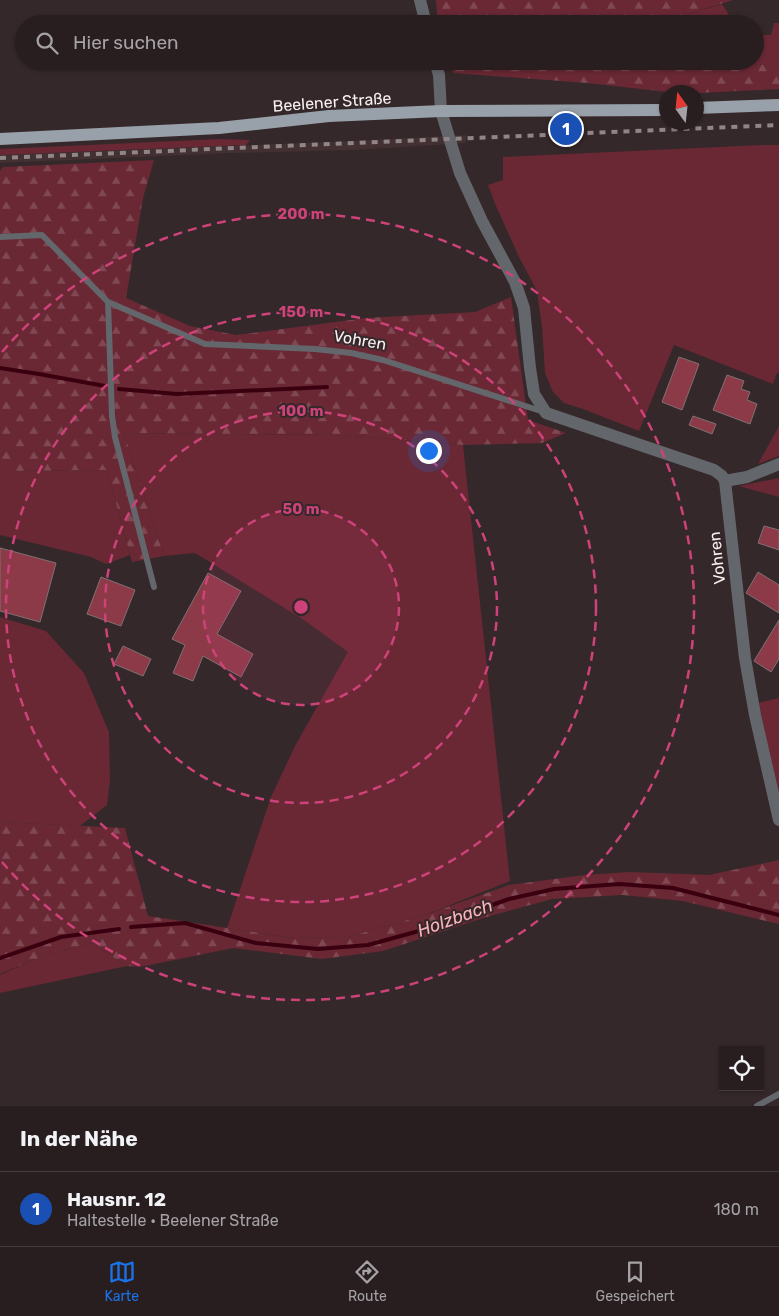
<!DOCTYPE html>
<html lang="de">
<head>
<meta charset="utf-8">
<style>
	body { margin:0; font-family:Rubik,sans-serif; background:#302729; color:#f1f3f6 }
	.controls { position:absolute; right:15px; bottom:15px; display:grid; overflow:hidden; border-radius:0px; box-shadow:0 1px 4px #0004 }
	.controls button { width:45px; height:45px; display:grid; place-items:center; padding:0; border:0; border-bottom:1px solid #443c3e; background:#281e20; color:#f1f3f6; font:25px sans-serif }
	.compass { position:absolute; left:659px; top:85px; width:45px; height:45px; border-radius:50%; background:#281e20; box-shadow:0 1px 4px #0004; rotate:345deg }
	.you { position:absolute; left:428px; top:450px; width:18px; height:18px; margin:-12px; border:4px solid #fff; border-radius:50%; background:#1a73e8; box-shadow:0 0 0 8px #1a73e833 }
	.badge { display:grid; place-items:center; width:32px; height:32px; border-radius:50%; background:#1a73e8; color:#fff; font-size:16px; font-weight:700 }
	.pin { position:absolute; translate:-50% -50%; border:2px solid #fff; box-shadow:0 1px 5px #0006 }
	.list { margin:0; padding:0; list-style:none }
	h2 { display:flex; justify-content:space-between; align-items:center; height:65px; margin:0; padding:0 20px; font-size:21px }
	h2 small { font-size:16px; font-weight:400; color:#a5a2a5 }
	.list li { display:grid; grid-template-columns:32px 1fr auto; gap:15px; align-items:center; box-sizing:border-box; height:75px; padding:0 20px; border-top:1px solid #443c3e }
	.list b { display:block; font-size:19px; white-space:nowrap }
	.list p { margin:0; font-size:16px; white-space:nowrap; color:#a5a2a5 }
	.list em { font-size:16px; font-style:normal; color:#a5a2a5 }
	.icon { flex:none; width:28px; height:28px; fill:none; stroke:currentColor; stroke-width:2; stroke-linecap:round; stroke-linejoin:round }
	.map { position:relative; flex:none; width:779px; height:1106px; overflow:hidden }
	.search { position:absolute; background:#281e20; box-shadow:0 1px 4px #0004; left:15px; right:15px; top:15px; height:55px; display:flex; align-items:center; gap:12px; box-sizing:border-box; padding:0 18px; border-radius:28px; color:#a5a2a5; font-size:19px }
	.sheet { height:140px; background:#281e20 }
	nav { display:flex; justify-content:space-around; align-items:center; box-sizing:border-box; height:70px; border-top:1px solid #443c3e; background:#281e20; font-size:14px; color:#a5a2a5 }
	nav a { display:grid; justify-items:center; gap:2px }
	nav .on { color:#1a73e8 }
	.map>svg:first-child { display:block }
</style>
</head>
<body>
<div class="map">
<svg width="779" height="1106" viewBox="0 0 779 1106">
	<defs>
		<pattern id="forest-firs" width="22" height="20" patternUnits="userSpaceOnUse" patternTransform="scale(1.25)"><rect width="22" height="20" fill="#692834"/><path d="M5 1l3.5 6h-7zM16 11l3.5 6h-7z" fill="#7f4852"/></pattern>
	</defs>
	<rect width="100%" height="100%" fill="#35282a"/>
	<path fill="#433032" d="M466,135V143L355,150L231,153L0,163V155L354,141Z"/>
	<path fill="#692834" d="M722,4L735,24H687L688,14Z
		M774,23H779V64L690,65V61H755V35H771Z
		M220,139L250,140L246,145L0,155V149Z
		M762,145H779V373H777L773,384L674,345L639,431L583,409L564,403L553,392L545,373L542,327L537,291L519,257L496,206L488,185L503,180V157Z
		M779,426V456L758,464Z
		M124,433L342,435L463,445L510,881L428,914L348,937L295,938L227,928L271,797L295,746L348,652L304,620L195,553L164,556Z
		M107,470L130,555L106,564L91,557L0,535V471Z
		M779,478V497L739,486Z
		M0,617L46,631L84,673L109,732L110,781L107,805L80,826L0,822Z
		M779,698V797L758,703Z
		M91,943L127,966L0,993V975L33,960Z"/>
	<path fill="url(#forest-firs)" d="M436,0H733L688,14L687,24H438Z
		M450,61H690L691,65L779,64V89L697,93L668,92L587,83L453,73Z
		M154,160L143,198L126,298L190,326L236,335L366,318L475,312L511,297L528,420L566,433L542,443L463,445L342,435L124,433L164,556L132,562L107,470L0,471V171L3,167Z
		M0,822L125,828L148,916L294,938L348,937L428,914L509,885L585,875L630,872L709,875L779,860V924L683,901L623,895L552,899L483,918L383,951L322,959L233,948L140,967L127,966L91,943L33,960L0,974Z"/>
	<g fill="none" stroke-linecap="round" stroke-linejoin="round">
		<path stroke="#3b0010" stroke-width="4" d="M0,368L39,374L105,386
			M119,389L177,394L327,387
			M131,927L185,923L256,943L318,949L368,945L419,931L509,899L554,889L619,884L673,888L779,915
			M0,958L61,937L119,929"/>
	</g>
	<path fill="#8c3a48" stroke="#7f7172" d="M679,357L699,364L682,410L662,402Z
		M727,375L744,381L741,389L750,392L747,400L757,404L750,424L713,410Z
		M693,416L716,424L712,434L689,425Z
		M764,526L779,530V550L758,543Z
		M0,548L56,563L40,622L0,611Z
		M758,572L779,585V613L746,593Z
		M208,573L241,591L217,634L253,654L241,677L203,656L193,681L173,673L185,645L172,639Z
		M101,577L135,590L121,626L87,614Z
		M779,620V659L771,672L754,661Z
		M123,646L151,659L143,676L114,664Z"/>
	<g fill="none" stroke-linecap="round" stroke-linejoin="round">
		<path stroke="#63676b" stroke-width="6" d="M0,237L42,235L108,302L112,416L115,437L154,587
			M108,302L205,344L315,349L351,353L383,360L544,412
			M757,1106L779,1094"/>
		<path stroke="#63676b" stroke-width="12" d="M420,0L426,24
			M435,61L439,75L441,111L460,173L482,221L515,282L524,308L530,368L534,394L546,413L714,470L722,476L725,481L745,658L755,715L779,820
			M725,481L747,477L779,464"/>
		<path stroke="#98a1a9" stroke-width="12" d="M696,108L779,105
			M0,139L219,128L329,116L441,111L666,110"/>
		<path stroke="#908587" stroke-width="4" stroke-dasharray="6 6" stroke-linecap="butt" d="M0,158L779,125"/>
	</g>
	<circle cx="301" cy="607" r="98" fill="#cd4379" fill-opacity=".12"/>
	<g fill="none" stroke="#cd4379" stroke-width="2.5" stroke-dasharray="9 6">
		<circle cx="301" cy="607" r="98"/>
		<circle cx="301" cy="607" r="196"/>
		<circle cx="301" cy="607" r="295"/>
		<path d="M2 352A393 393 0 1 1 2 862"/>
	</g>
	<g text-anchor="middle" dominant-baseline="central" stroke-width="4" stroke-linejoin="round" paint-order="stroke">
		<g font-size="16" fill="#f8f0f1" stroke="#35282a">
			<text transform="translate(332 102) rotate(-4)">Beelener Straße</text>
			<text transform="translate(360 340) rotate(10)">Vohren</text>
			<text transform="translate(717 558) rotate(-96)">Vohren</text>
		</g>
		<g font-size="18" font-style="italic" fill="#fab2ba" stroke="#35282a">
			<text transform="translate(455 918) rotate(-20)">Holzbach</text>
		</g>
	</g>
	<circle cx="301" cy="607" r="8" fill="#cd4379" stroke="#35282a" stroke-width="2.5"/>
	<g font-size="15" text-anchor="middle" font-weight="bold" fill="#cd4379" stroke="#35282a" stroke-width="4" stroke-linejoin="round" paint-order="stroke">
		<text x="301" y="219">200 m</text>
		<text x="301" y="317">150 m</text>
		<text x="301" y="416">100 m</text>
		<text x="301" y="514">50 m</text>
	</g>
</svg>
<div class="controls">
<button><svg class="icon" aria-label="locate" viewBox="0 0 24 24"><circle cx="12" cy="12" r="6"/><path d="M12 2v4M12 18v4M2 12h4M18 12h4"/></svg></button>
</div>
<svg class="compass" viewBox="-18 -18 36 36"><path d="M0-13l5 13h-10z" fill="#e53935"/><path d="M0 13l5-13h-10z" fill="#a5a2a5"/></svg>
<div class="you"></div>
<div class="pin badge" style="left:566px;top:129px;background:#1a4fb4">1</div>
<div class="search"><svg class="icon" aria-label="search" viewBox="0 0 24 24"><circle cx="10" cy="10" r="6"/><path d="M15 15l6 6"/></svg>Hier suchen</div>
</div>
<section class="sheet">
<h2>In der Nähe<small></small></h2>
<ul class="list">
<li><span class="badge" style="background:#1a4fb4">1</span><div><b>Hausnr. 12</b><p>Haltestelle · Beelener Straße</p></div><em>180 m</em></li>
</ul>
</section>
<nav>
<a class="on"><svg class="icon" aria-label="map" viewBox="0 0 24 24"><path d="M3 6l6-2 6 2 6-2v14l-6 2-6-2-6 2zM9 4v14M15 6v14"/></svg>Karte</a>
<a><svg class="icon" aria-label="directions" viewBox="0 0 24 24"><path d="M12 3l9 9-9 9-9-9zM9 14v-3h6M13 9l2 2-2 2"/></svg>Route</a>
<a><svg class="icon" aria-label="saved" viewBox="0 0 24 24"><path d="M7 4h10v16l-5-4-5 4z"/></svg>Gespeichert</a>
</nav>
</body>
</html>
